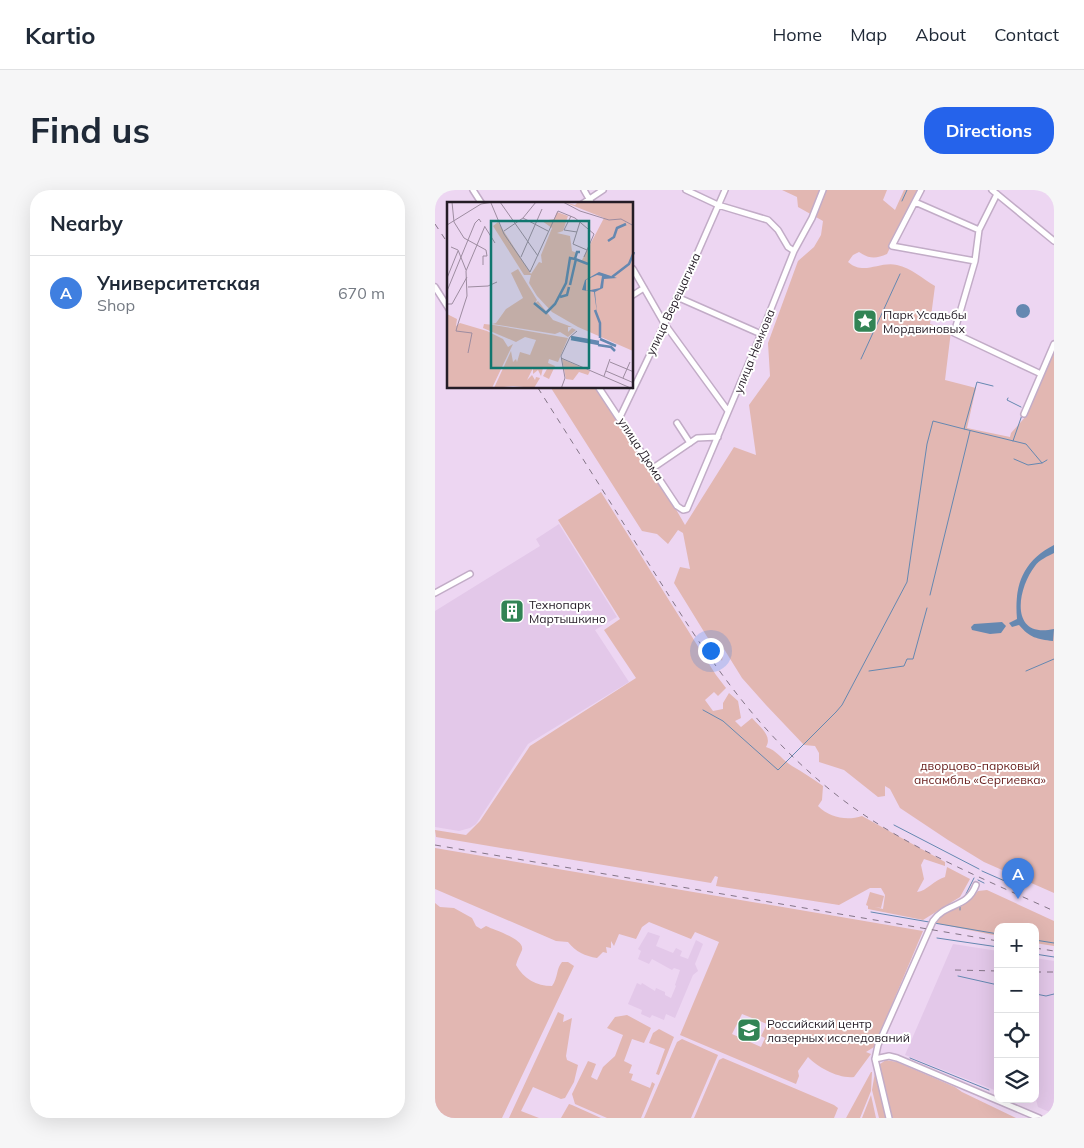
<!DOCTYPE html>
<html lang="en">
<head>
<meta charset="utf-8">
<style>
	body { margin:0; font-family:Mulish,sans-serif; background:#f6f6f7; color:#1f2937 }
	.controls { position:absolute; right:15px; bottom:15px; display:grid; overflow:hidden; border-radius:10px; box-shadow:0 5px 20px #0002 }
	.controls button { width:45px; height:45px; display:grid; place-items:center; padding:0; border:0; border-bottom:1px solid #e0e1e3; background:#fff; color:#1f2937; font:25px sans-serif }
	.you { position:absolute; left:275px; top:460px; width:18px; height:18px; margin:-12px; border:4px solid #fff; border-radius:50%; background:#1a73e8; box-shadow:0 0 0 8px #1a73e833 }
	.badge { display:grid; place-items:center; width:32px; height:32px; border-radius:50%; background:#2563eb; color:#fff; font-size:16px; font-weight:700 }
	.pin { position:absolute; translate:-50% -41px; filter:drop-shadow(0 1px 2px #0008) }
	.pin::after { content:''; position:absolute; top:26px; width:18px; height:15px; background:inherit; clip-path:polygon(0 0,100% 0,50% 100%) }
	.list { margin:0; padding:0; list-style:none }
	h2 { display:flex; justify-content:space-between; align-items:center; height:65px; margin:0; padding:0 20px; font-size:21px }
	h2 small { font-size:16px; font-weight:400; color:#747a83 }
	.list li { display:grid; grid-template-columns:32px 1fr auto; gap:15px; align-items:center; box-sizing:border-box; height:75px; padding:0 20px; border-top:1px solid #e0e1e3 }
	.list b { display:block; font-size:19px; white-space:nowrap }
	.list p { margin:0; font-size:16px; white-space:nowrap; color:#747a83 }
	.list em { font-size:16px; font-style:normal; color:#747a83 }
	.icon { flex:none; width:28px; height:28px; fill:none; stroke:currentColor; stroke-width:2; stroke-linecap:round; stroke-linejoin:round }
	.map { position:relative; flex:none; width:619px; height:928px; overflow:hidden; border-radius:20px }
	header { display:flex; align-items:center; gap:30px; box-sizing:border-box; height:70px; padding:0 25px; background:#fff; border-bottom:1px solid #e0e1e3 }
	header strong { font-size:24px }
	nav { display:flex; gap:28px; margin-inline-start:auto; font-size:18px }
	.intro { display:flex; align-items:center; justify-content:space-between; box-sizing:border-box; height:120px; padding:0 30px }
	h1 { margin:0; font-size:35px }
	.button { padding:12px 22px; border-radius:20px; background:#2563eb; color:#fff; font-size:18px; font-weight:700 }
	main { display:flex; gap:30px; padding:0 30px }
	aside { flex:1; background:#fff; border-radius:20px; box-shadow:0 5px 20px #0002 }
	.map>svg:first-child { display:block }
</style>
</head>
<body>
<header>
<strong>Kartio</strong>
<nav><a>Home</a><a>Map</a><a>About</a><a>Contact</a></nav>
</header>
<div class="intro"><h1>Find us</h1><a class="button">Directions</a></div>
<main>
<aside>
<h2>Nearby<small></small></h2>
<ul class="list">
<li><span class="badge" style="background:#3f7fe0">A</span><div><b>Университетская</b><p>Shop</p></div><em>670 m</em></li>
</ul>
</aside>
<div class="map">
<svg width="619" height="928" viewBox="0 0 619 928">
	<rect width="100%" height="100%" fill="#edd6f2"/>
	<path fill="#e3c8e9" d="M124,334L182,427L160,440L194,492L93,554L41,634L35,638L24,641L0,637V421L105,356L101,349Z
		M213,742L225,746L221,756L238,763L241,758L247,761L245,766L253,769L261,750L268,754L260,774L263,781L258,785L240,828L231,824L229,830L217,825L215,828L206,824L207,820L193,814L202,793L206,795L207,793L220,801L221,798L230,802V805L236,808L241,796L240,795L245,780L239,778L237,780L217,769L214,774L203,769L206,761L203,759Z
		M518,754L563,761L562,901L470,865Z
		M600,768L619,771V924L603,917L600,906Z"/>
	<path fill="#e2b7b2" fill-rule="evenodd" d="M347,0H452L448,10L460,20L469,0H483L452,64C441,69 434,69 424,62L418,65L413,72C429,86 444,71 462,75C476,78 488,89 500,96L495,134L516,141L510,190L541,198L532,238L575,247L576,243L592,225L619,161V703L549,672L513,650L465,618L455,599L450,596V606L443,607L409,580L384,572V563L380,556L369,555L331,515L307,488L289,459L287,471L239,393L245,377L255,379L248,343L243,340L233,354L222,344L207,341L116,198H162L197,243L250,335L299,257L321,265L314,215L335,186L333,153L363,71L379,57L386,45L388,31L363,17L362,7Z
		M166,302L281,485L291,498L283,506L279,502L270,510L278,521L288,519V513L294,503L303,511L306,528L300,531L306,537L317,528C324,536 338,546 331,557C343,561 347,570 357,576C368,582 378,589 388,596L387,610L383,616C395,628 412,631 427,626L510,672V676L489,669L486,675L489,689L482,702C492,701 499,690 510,687L512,677L535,689L525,707L488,730L433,719V716L431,715L435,702L449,706L446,718L440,717L448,719L450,705L446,698H435L404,715L281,696L283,687L280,686L276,693L1,647L0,640L31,645L45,631L95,556L201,488L169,440L185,429L123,330Z
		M0,658L488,741L439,857L431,862L436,864L419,887C404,889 382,877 373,867L363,881L364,886L361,894L245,845L284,752L260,742L256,749L214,732L207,737L201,749L184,744L179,756L176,751V758L171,757L172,763L168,762L162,768C150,766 141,762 133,752L121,751L0,699ZM307,824L332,834L326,846L330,848L326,857L297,844Z
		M552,700L619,731V756L600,753V737H563V746L500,733C512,716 529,719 543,701Z
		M0,713L5,717L19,718L37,728L41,736L46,739L51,736C59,740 90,749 87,760C85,765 82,770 81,775C89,789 101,796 117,796C123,788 121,779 127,772H133L139,776L67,928H0Z
		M123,822L129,825L128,832L137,828L131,866L132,870L143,875L139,892L130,908L126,909L98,897L86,921L104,928H74Z
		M192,825L216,838L209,853L197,849L189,871L197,875L194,883L198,884L196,890L215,898L217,892L220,894L206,928H172L140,914L137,904L153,871L161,874L156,887L162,890L168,877L180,866L188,845L172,838L180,827Z
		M224,839L239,847L224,885L221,884L230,859L214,853L218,843Z
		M247,849L283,865L256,928H209L242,852Z
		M288,868L399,915L403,918L399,928H259L284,870Z
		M451,870L462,872L520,897L527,902L581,928H457L445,879V874Z
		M436,882H437L436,901L425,928H411Z
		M440,882L451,928H444L437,900Z
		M436,905L441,928H427Z
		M134,914L137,915L166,928H126Z"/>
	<path fill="#6588b1" d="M581 121a7 7 0 1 1 14 0a7 7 0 1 1-14 0Z
		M619,355V363C613,366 604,370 600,376C582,399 574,449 619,439L618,451C602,449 595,448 584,435L577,437L574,433L582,429C579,395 588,371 619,355Z
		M567,432L571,436L566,443L555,444L537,440L536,437L539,434Z"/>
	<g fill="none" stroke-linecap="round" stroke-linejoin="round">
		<path stroke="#6588b1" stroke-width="1" d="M467,11L472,0
			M426,169L465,84
			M558,196L542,192L529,239L591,254L607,273L612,270
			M573,208L572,210L586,217
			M578,251L587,225
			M579,269L593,275L607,273
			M495,405L535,241
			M434,481L469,476L472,469H478L492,418
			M591,481L619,469
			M268,520L288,531L343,580L401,522L407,515L472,392L492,254L498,231L529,239
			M459,635L544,679
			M547,681L588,699
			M543,690L549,693
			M529,708L539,688
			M525,717V720
			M436,722L494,732
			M499,733L563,744
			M502,748L563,757
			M600,750L619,753
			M600,764L619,767
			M523,786L563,795
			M601,804L611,806L619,804
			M475,868L554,900"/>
		<g stroke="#c2acc7" stroke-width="8">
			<path id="minor" d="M38,0L47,14
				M149,0L157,14
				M251,0L283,15L333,30L343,40L353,57L359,61
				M486,0L457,56L540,71
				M557,0L619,51
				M562,4L544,40L540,71L519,143L606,184
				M480,12L544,40
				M147,14L168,0
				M198,79L229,133L293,221
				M0,97L14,119
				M198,105L209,98
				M242,107L326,144
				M164,198L242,316L248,320L252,319L326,144L359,61L377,28L388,0
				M589,224L619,154
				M185,227L251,89L290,0
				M242,233L255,253
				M218,278L262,248L283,247
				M0,403L35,384
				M440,869L454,866L462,868L604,928
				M454,928L440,869L443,855L498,731C511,712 532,719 541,695"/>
		</g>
		<use href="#minor" stroke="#fff" stroke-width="5"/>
		<path stroke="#847587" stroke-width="1" stroke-dasharray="6 6" stroke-linecap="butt" d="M0,34L14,55
			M103,198C139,255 176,313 212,371C271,464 318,541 408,610C472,658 547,688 619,721
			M0,655L563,751
			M600,758L619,761
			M520,780L563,781
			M600,782H619"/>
	</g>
	<defs>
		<g id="sight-square" transform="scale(1.25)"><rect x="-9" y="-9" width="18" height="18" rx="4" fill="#328455" stroke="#fff"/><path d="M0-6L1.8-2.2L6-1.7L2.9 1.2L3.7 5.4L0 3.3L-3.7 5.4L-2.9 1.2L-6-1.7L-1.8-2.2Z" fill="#fff"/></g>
		<g id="building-square" transform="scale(1.25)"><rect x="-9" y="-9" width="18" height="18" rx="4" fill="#328455" stroke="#fff"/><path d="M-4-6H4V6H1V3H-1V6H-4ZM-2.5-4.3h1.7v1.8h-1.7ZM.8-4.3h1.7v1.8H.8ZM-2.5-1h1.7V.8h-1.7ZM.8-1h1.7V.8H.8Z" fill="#fff"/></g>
		<g id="university-square" transform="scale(1.25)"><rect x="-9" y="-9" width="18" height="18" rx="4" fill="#328455" stroke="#fff"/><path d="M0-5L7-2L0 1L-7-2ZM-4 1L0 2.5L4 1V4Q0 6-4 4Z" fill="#fff"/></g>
	</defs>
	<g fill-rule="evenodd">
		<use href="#sight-square" x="430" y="131"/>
		<use href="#building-square" x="77" y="421"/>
		<use href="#university-square" x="314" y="840"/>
	</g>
	<g text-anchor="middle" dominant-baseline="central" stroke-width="4" stroke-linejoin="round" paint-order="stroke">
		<g font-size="12" fill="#241c26" stroke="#fff">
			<text transform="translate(238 114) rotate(-65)">улица Верещагина</text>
			<text transform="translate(319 161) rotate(-68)">улица Немкова</text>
			<text transform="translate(206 259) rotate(57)">улица Дюма</text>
		</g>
		<g font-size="12" fill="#241c26" stroke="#fff" text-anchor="start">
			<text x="448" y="124">Парк Усадьбы<tspan x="448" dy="14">Мордвиновых</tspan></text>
			<text x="94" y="414">Технопарк<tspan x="94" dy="14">Мартышкино</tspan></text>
			<text x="332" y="833">Российский центр<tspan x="332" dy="14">лазерных исследований</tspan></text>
		</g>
		<g font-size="12" fill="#69201e" stroke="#fff">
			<text x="545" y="575">дворцово-парковый<tspan x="545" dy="14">ансамбль «Сергиевка»</tspan></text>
		</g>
	</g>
	<g transform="translate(12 12)">
		<rect width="186" height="186" fill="#edd6f2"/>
		<path d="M117,0L128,3L131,0H186V149L131,125L105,110L90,94L82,81L84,73H77L46,24L51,20L84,72L92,60L95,61L94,53L105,26L95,19L107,17L110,10L121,14L116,29L110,31L123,34L125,49L130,51L128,57L135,58L157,16ZM71,67L90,98L88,101L91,99L106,118L125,125H121V130L125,126L129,128L121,135L113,130L108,132L45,122L49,121L59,107L76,96L64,71ZM0,112L10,117L9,124L13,121L40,129L56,137L61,145L66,142L45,186H0ZM37,122L47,123L121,136L111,160L102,157L101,161L108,164L102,177L96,174L100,167L96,166L94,174L91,168L86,172V166L80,178L85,173L88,178L89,175L93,176L87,186L66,184L47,186L64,149L66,160L69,157L70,160L73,150L83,153L89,138L78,135L69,140L36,126ZM115,157L143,169L141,173L132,170L126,178L119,177Z" fill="#e2b7b2"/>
		<path d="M152,70L170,76L157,77L156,86L148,90L150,111L147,90L135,88L138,78ZM150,73L155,74L153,86L139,89V78Z" fill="#6588b1" fill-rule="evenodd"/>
		<path fill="none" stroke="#6588b1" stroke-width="2.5" d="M161,39L167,35L170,26L179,22M133,50H130L128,57L141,62M165,75L182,62L187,50M123,83L129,57M113,95L120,93L122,85M87,101L99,111L108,102L119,81L123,56L128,57M148,108L153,121V136M124,135L152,140M124,137L152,142M153,137L169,144M151,143L164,145L168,149"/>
		<path fill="none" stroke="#9d8ca0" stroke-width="1" d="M5,0L7,20L17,36L39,48L40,54H36V63M53,0L91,54M116,0L133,9L162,18L174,17L187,24M44,1L57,32L83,70L111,9L128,16L147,32L137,55M124,14L117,28L130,30M76,16L101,29M133,20L126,42L140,48M0,23L34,2L46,0M38,25L48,41M57,29L76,16L89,0M4,45L11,48L19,68M74,55L95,7M0,76L11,49M21,85L41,84L50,80M0,89L28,21L32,17L34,20M0,102H5L20,75M21,151L25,131L9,129L10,125L20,94L19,69L38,24M114,156L186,187M163,160L187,170M159,169L187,181M157,174L163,157M176,176L183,160M114,187L118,176L114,154L123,135L130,129"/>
		<path fill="#0f766e" fill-opacity="0.15" stroke="#0f766e" stroke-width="2.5" d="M44,19H142V166H44Z"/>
		<rect width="186" height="186" fill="none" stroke="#241c26" stroke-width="2.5"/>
	</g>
</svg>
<div class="controls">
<button>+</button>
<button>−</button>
<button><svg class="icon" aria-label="locate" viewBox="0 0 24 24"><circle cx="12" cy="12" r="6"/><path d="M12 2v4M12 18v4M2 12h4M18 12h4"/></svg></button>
<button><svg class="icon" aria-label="layers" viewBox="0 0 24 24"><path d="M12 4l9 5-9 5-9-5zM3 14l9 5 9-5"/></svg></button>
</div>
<div class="you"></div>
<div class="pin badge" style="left:583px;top:709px;background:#3f7fe0">A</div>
</div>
</main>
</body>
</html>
